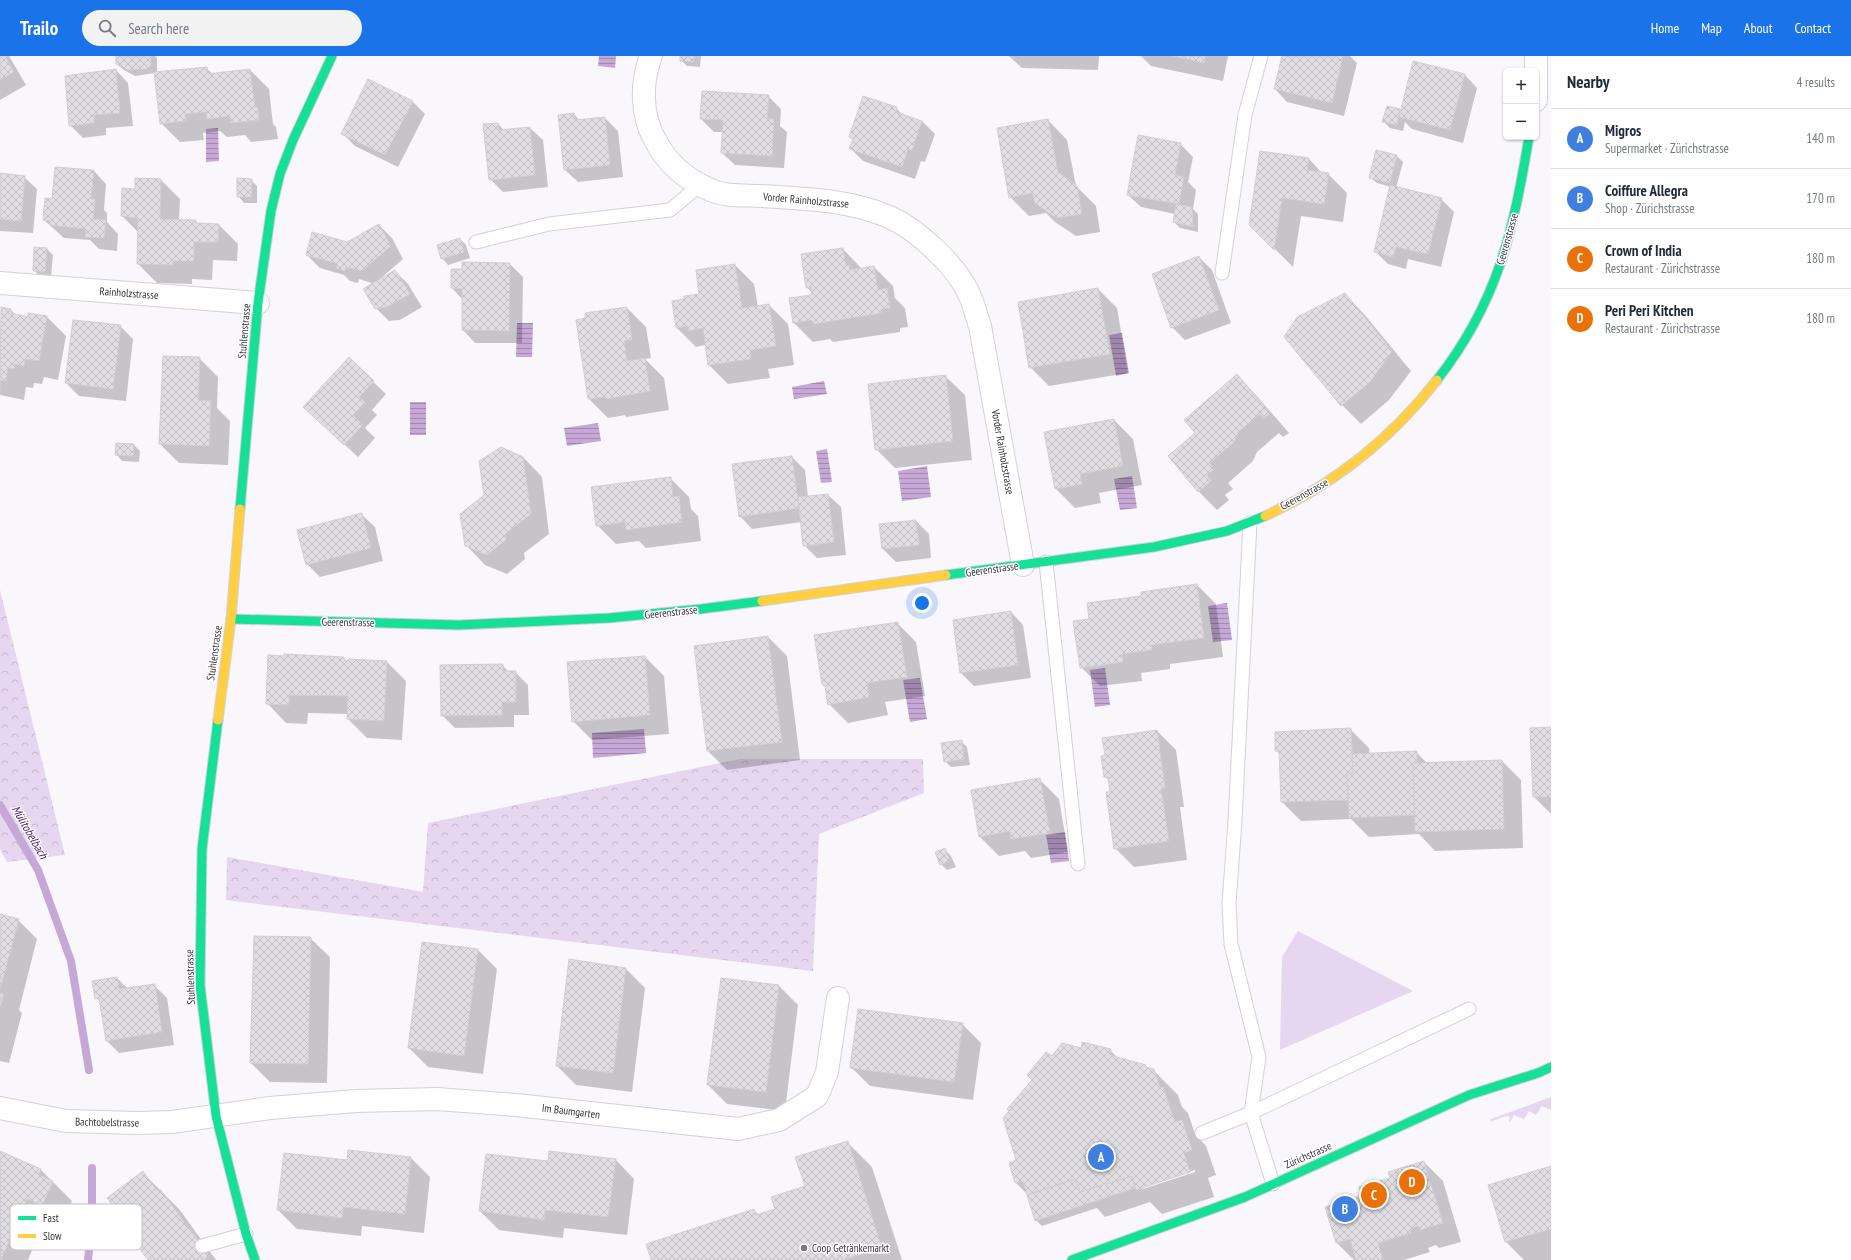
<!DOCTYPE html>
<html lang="en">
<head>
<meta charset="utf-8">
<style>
	body { margin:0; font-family:"PT Sans Narrow",sans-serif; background:#f2f2f3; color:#1f2937 }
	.controls { position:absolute; right:12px; top:12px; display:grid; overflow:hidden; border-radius:6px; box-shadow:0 1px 3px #0004 }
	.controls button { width:36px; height:36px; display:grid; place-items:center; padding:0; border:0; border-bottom:1px solid #e0e1e3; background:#fff; color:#1f2937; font:20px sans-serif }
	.you { position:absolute; left:922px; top:547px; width:14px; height:14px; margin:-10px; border:3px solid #fff; border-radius:50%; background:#1a73e8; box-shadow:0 0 0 6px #1a73e833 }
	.badge { display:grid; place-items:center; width:26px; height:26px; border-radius:50%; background:#1a73e8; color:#fff; font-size:13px; font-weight:700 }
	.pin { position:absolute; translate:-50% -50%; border:2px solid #fff; box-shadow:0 1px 4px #0006 }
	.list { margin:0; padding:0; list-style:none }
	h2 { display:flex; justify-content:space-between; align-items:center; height:52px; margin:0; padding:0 16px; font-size:17px }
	h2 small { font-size:13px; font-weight:400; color:#747a83 }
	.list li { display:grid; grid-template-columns:26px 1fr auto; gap:12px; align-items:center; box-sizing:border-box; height:60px; padding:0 16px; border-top:1px solid #e0e1e3 }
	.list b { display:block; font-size:15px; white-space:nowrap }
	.list p { margin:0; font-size:13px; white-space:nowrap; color:#747a83 }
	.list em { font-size:13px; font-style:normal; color:#747a83 }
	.icon { flex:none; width:22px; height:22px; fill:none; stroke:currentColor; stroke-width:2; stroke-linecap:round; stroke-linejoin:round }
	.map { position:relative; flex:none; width:1551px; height:1204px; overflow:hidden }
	header { display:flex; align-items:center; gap:24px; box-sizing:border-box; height:56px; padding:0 20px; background:#1a73e8; color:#fff }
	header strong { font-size:19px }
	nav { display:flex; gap:22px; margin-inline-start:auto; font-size:14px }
	.search { width:280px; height:36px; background:#f2f2f3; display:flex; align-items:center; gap:10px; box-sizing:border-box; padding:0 14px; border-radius:22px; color:#747a83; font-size:15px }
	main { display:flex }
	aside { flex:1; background:#fff }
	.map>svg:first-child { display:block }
</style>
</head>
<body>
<header>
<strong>Trailo</strong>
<div class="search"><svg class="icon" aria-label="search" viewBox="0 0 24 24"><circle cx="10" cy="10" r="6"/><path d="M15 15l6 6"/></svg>Search here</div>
<nav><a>Home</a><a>Map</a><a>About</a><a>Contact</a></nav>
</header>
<main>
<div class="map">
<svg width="1551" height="1204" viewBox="0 0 1551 1204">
	<defs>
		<pattern id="forest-crowns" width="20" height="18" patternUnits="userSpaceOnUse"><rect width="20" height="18" fill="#e6d6ef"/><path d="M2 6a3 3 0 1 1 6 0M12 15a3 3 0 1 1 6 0" fill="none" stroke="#c6b8ce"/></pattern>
		<pattern id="water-rules" width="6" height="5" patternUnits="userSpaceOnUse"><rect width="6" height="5" fill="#c6a8d7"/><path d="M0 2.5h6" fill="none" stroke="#a289af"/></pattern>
		<pattern id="building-cross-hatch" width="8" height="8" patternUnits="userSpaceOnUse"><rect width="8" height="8" fill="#e0dde3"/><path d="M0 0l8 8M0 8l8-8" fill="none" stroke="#c1bec4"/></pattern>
	</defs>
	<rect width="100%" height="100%" fill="#f9f6fc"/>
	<path fill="#e6d6ef" d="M1298,875L1413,935L1280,994L1282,901Z
		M1551,1041V1054L1542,1050L1536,1059L1529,1055L1524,1063L1514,1059L1510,1066L1509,1065L1510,1061L1506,1060L1490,1066L1491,1063Z"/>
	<path fill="url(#forest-crowns)" d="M0,534L65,799L7,806L0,793Z
		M740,703H923L924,737L819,778L813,915L226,844L227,801L423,836L428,767Z"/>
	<path fill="url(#water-rules)" d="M599,0H616L615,12L598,10Z
		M218,72L219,105L206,106V73Z
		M517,267H533L532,301H516Z
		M1122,277L1129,317L1116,320L1109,279Z
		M824,325L827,338L794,343L792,331Z
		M410,346H426V379H410Z
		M598,367L601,385L567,390L564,372Z
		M827,393L832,426L821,427L816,395Z
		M927,410L931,441L902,445L898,415Z
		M1132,420L1137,452L1120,454L1114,423Z
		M1227,547L1232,584L1213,586L1208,550Z
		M1105,612L1110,649L1095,651L1090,614Z
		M920,622L927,663L910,666L903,624Z
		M644,673L646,697L593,702L592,677Z
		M1065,776L1069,805L1051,807L1046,779Z"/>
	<path fill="#0003" fill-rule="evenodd" d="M0,0H9L26,29L0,44Z
		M117,0H155L157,2V17L206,12L213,18L250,14L269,33L273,68L276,71L278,83L251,86L245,79L227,81L220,75L203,77L204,84L180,86L161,67L155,17L135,20L124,14L117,8Z
		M681,0H701L700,11L687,10L681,4Z
		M1009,0H1099L1098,14L1022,12Z
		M1141,0H1228L1223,25L1151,10Z
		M1283,0H1350L1357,7L1344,60L1287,46L1275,33Z
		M116,14L128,27L133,70L106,72V79L83,82L70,69Z
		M1465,19L1477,32L1463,87L1412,73L1405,66L1403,75L1390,72L1383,65L1387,51L1401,55Z
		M768,40L781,53L780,70L787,76L784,112L735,109L722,97L723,76H714L701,63Z
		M412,45L425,58L398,111L355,90L342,77Z
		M896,52L903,59L922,65L935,78L925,106L921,105L915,123L863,105L851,93L854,84L850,81Z
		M574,58L580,65L605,62L618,75L623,121L578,126L565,114Z
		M1048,64L1067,84L1076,130L1096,150L1100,176L1076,180L1055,166L1046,157L1029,160L1010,141Z
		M498,68L505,75L530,72L543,84L548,131L503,136L490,123Z
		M1180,88L1193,101L1188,126L1196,134L1193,153L1198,158V176L1180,172L1174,166L1175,158L1141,151L1128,139Z
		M1397,100L1403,106L1396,132L1441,143L1454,156L1441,211L1408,203L1406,213L1388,208L1375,195L1391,131L1377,127L1370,121Z
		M1309,103L1323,118H1328L1347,137L1343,166L1301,160L1293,211L1250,168Z
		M94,115L106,128L104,154L107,157V166L118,178L117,195L99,193L90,184L64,182L44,164L53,144Z
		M0,118L24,121L37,133L33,177L0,175Z
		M161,124L180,143L179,165H195L198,168L219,169L238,188L237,205L213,204L212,224L192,223V228L157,227L138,208L139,177L122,160L136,134Z
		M251,124L257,130V147H244L238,140Z
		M379,169L392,182L403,203L380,223L395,215L408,228L422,251L400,264L389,265L376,252L375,228L359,223L358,227L350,225L344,219L320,212L307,199L347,187Z
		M460,183L466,189L470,202L448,209L442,202Z
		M47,193L53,199L51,221L40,220L34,214Z
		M843,193L862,213L874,211L893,230L895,242L905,252L908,271L900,272V276L833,286L830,283L813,286L794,267L813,239L807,231Z
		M1199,201L1212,214L1231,267L1185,284L1172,271Z
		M510,208L523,221L522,287H475L463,274V244L452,232Z
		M735,209L754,228L758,251L769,249L788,268L794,309L768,313L770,322L728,328L709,309L707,292L705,289L696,291L677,272L685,244L700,238L697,215Z
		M1098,233L1117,252L1128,317L1049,330L1030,311Z
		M1345,238L1364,258L1411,315L1389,344L1361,368L1342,349Z
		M1,252L11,254L16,260L28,262L29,258L47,261L66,280L58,324L44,321L42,328L34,327L33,332L26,331L24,344L0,339Z
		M627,252L646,271L651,302L645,303L664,322L669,354L626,361L625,359L608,362L589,343L577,264Z
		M120,270L133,283L126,345L79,340L66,327Z
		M199,302L218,321L217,352L230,365L228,409L179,407L160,388Z
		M349,303L386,338L372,354L377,359L365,372L375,382L358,401L317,363Z
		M945,320L965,339L972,404L895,412L876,393Z
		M1237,320L1256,339L1289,377L1283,381L1279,377L1257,396L1253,405L1228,427L1233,433L1225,439L1229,444L1217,454L1198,435Z
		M1114,364L1133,383L1142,429L1099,437L1101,447L1075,452L1056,433Z
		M134,389L140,395L139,406L122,405L116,398Z
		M523,401L542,421L549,478L524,497L525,503L507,518L485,509L466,489L485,440Z
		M792,401L805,414L808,441L828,439L841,451L846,499L817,502L804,489L802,466L752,473L740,460Z
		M670,422L689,441L691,453L698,460L701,485L646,492L639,485L616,488L597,469Z
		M362,459L375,471L383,505L320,521L307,508Z
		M916,465L929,478L931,502L896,506L883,493L880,469Z
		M1197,529L1216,548L1223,601L1170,608V613L1141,617L1142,625L1100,630L1081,611L1090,564Z
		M1011,556L1023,569L1031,622L974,630L961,617L954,565Z
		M897,567L916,586L925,640L885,646L888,659L848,667L829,648Z
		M768,581L787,600L800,704L727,714L708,695Z
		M645,601L664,620L669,678L592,684L573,665Z
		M344,602L346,605L387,606L406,625L402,684L367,682L348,663V658L308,657L307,668L286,667L267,647Z
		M502,609L509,616H515L528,629L529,659H514V671L455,672L442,659Z
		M1551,672V758L1534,741Z
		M1350,673L1369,692L1370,698L1416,696L1427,707L1502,705L1521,724L1523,792L1435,795L1419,778L1369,781L1351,763L1301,765L1282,746L1280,698L1276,694Z
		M1157,675L1176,694L1184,751H1180L1187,804L1134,811L1115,792L1111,736L1110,725L1105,721Z
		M961,685L967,691L970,709L951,711L945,705Z
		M1040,724L1059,743L1068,796L1031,802L1025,795L999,800L980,781Z
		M945,794L951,800L956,811L947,814L941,808Z
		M0,859L18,864L37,883L19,954L22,957L9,1007L0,1005Z
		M310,882L330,901L327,1027L270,1026L251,1007Z
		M423,887L478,894L497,913L483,1018L428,1011L409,992Z
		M626,913L645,932L632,1036L576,1029L557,1010Z
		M117,922L128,933L154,929L167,942L174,989L119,997L106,984L101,947L96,942Z
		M779,930L798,949L785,1055L727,1048L708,1029Z
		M962,968L981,987L973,1044L870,1030L851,1011Z
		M1082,993L1110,994L1119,1003L1145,1010L1153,1014L1178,1039L1182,1051L1188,1057L1195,1078L1206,1090L1216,1119L1208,1122L1214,1141L1162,1158L1150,1146L1105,1161L1097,1152L1042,1170L1036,1164L1028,1139L1016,1127L1010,1108L1017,1105L1052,1002ZM1195,1114V1116L1143,1133L1142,1131Z
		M847,1086L872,1111L902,1204H652L754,1154L759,1159L776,1153L806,1130Z
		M0,1096L40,1113L72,1145L61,1168L46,1161L28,1204H0Z
		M411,1102L430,1121L424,1177L362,1170L361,1180L297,1173L278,1154L348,1105Z
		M615,1103L634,1123L627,1179L564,1172L563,1182L499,1174L480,1155L549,1106Z
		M1424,1106L1443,1125L1461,1186L1439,1192L1436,1189L1428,1192L1430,1196L1404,1204H1354L1337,1187L1364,1141L1391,1123Z
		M1551,1111V1204H1524L1506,1186L1489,1130Z
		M143,1117L179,1153L216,1204H149L123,1161Z"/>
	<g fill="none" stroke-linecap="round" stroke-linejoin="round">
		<path stroke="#c6a8d7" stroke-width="8" d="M0,749L38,814L71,905L89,1014
			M88,1204L92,1164V1112"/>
	</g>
	<path fill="url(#building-cross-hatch)" stroke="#d1ced4" d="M0,0H5L14,16L0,24Z
		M116,0H151V10L146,13L128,14L116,8Z
		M680,0H694V6L680,5Z
		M1173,0H1205L1204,7Z
		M1282,0H1343L1332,47L1274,33Z
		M1413,5L1465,18L1450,74L1399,61Z
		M207,11V18L250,13L255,51H258L259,64L231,67L230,60L207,63L206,56L185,58L186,65L160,68L154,16Z
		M116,13L120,57L94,59V67L69,70L65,20Z
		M368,23L413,45L385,99L341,78Z
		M702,35L769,39L767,63H774L772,100L721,97L723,64L700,63Z
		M863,40L897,51L896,56L922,65L912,94L908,93L902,111L849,93L853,83L849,81Z
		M1387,50L1400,53L1397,69L1382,66Z
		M574,57L575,64L605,61L610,109L564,114L558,59Z
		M1048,63L1058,116L1077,130L1082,158L1056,162L1035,147L1032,137L1009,142L997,72Z
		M498,67L499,74L530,71L535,119L489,124L483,68Z
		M1138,79L1181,87L1175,119L1184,121L1179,148L1127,139Z
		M1376,94L1397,99L1390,127L1369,122Z
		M1260,95L1309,102L1307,114L1329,117L1324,148L1282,142L1274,194L1249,169Z
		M55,111L94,114L91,143H95L93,163L106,164L104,182L85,181L86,173L50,169V165L43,164L45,142L52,143Z
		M0,117L25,120L21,165L0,163Z
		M135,122L161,123L160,163L196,164V167L219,168L218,186H194V205H173V209L137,208L138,162L121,160L122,132L135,133Z
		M237,122L252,123L251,141H237Z
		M1390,129L1442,142L1428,198L1396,191L1393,201L1374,196Z
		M1176,148L1192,151L1193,171L1173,166Z
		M379,168L391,190L362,215L346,211L345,215L336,212L338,208L306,199L312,176L347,186Z
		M460,182L464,196L441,203L437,189Z
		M34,191L47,192L45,216L33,215Z
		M843,192L846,210L849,209L850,214L874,210L878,234L887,232L890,252L881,253L882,257L813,268L812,264L793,267L789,242L812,239L811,231L806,232L801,198Z
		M1199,200L1219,254L1171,272L1152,218Z
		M462,206L510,207L509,275L462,274V233L451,232V213H462Z
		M735,208L742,252L769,248L776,290L750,294L751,303L708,309L703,272L688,275V270L676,272L672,245L684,243V240L699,238L696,214Z
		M395,214L410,238L387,251L375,253L363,233Z
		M1098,232L1110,298L1029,312L1018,246Z
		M1345,237L1392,295L1370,326L1341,350L1284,281L1297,261Z
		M1,251L11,253V257L28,261V257L47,260L39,305L25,303L24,310L15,308L14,313L8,312L6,325L0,324Z
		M627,251L632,283L624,285L627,305L645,302L650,335L606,343V341L588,343L576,264L585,262V257Z
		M73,264L121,269L113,333L65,327Z
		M163,300L200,301L198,344L211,345L209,390L159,388Z
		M349,301L374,325L359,341L365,346L353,359L363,369L344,389L303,351Z
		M1237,318L1270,357L1264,363L1260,358L1238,376L1234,386L1210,407L1214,413L1207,419L1211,425L1198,436L1168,400L1195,377L1184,364Z
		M946,319L953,385L875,394L868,328Z
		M1114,363L1123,410L1080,418L1082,428L1055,433L1044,376Z
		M116,387L134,388L133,400L115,399Z
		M501,391L523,401L531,458L505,478L506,484L487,499L465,490L460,458L484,439L479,405Z
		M792,400L799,452L739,461L732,408Z
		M671,421L673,441L679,440L682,466L626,474L625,466L596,470L591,431Z
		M828,438L834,486L803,490L798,441Z
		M362,457L371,492L306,509L297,474Z
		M916,464L919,489L882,493L879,468Z
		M1197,528L1204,582L1151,589L1152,594L1122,598L1123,606L1080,612L1073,565L1089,563L1087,547L1141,540V536Z
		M1011,555L1018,609L960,617L953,564Z
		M898,566L907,621L867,627L869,641L828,649L825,631L822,628L814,579Z
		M768,580L782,686L707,695L694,590Z
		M284,598L344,601V604H349V603L387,605L384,665L347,663L348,640L289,639V649L266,648L268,599L284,600Z
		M645,600L650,659L572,666L567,606Z
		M503,608V615H516V646H502V659L441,660L440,609Z
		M1551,671V741H1533L1530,672Z
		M1351,672L1353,717H1347L1348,744L1281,746L1279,695H1275V676Z
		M1157,674L1165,732H1161L1169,785L1114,793L1106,736H1110L1108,721H1104L1101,700L1105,699L1102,682Z
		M962,684L964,703L944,706L941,687Z
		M1417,695V706L1413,707L1415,759L1349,762L1347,717H1353L1352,698Z
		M1502,704L1504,773L1415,776L1413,707Z
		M1040,722L1050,777L1011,783L1010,775L979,781L971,734Z
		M945,792L950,805L940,809L935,796Z
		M0,858L19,863L0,934Z
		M254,880L311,881L308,1008L250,1007Z
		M422,886L478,893L464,1000L408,992Z
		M569,903L626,912L613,1017L556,1010Z
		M117,921L119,933L155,928L162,976L106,985L99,942L95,943L92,925Z
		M721,922L779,929L766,1036L707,1029Z
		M0,937L4,938L0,951Z
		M858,953L963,967L954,1026L850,1012Z
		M1082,986L1111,993L1110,999L1146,1009L1145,1011L1154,1013L1160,1032L1163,1031L1175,1066L1182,1064L1192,1094L1184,1097L1190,1116L1136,1134L1132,1120L1080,1136L1075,1123L1027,1139L1023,1125L1015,1127L1009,1107L1016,1104L1003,1062L1009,1055L1007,1053L1032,1024L1027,1019L1046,996L1052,1000L1062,987L1081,992Z
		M848,1085L882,1192L843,1204H651L646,1188L754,1153L756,1159L775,1153L771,1141L805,1130L795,1101Z
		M348,1094L411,1101L405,1158L343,1151L342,1162L277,1154L284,1097L347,1104Z
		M0,1095L41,1113L39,1119L53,1125L42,1150L27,1143L1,1204Z
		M549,1095L616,1103L608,1161L545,1154L544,1164L479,1155L486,1098L548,1105Z
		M1424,1105L1443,1167L1420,1174L1418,1170L1410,1173L1411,1177L1378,1187L1383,1204H1356L1350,1183L1336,1187L1325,1151L1362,1140L1359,1131L1390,1122L1388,1116Z
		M1551,1110V1173L1505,1186L1488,1129Z
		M143,1115L157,1135L160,1133L209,1200L204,1204H148L118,1164L121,1161L107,1142Z
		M1132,1120L1135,1132L1035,1165L1027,1139L1075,1123L1080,1136Z"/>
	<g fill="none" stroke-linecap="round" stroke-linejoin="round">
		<g stroke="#d4d1d7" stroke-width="15">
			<path id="lane" d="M476,186L549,168L670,154L700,129
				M1222,217L1245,59L1261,0
				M1046,506L1078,808
				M1202,1077L1251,1057L1259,1001L1231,888L1229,848L1235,765L1250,467
				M1273,1128L1251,1057L1469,953
				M202,1190L246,1178"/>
		</g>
		<g stroke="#d4d1d7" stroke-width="24">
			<path id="street" d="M651,0C641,26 641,58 654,82C666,106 686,124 711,134C726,141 745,139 762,140C804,143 847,143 887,160C916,172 956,209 969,238C974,248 976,259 980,270L1023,509
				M1536,44V0
				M0,227L258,247
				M0,1052L66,1065L138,1067L172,1066L270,1052L356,1045L437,1043L516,1049L738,1073L779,1064L817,1040L827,1016L838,942"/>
		</g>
		<g stroke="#d4d1d7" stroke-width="11">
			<path id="fast" d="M1437,324C1498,246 1513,176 1529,81
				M240,453L258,247L271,155L280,118L293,84L332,0
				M946,519L1154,491L1227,475L1265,460
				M231,563L459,569L609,562L701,553L762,545
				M218,664L202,793L200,929L216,1060L246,1178L255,1204
				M1072,1204L1245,1141L1469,1039L1538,1017L1551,1011"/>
		</g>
		<g stroke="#d4d1d7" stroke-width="11">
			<path id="slow" d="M1265,460C1333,429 1391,383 1437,324
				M762,545L946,519
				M218,664L231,563L240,453"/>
		</g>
		<use href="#lane" stroke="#fefeff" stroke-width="13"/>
		<use href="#street" stroke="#fefeff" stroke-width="22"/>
		<use href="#fast" stroke="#16e098" stroke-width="9"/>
		<use href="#slow" stroke="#ffcf43" stroke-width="9"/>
	</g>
	<circle fill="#7b777e" stroke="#fff" stroke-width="1.5" cx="804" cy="1192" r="4"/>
	<g text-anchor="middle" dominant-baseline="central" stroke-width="3" stroke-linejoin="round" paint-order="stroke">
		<g font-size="11" fill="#37333a" stroke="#fff">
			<text transform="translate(806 144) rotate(5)">Vorder Rainholzstrasse</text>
			<text transform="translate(1507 183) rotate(-74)">Geerenstrasse</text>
			<text transform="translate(129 237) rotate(4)">Rainholzstrasse</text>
			<text transform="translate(244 275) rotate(-85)">Stuhlenstrasse</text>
			<text transform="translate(1003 396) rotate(80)">Vorder Rainholzstrasse</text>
			<text transform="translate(1304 438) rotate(-29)">Geerenstrasse</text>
			<text transform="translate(992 513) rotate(-8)">Geerenstrasse</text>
			<text transform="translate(671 556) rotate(-6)">Geerenstrasse</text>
			<text transform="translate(348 566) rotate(1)">Geerenstrasse</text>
			<text transform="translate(214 597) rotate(-82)">Stuhlenstrasse</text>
			<text transform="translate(190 921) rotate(-92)">Stuhlenstrasse</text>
			<text transform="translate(571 1055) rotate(7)">Im Baumgarten</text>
			<text transform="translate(107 1066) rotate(1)">Bachtobelstrasse</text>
			<text transform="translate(1308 1099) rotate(-24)">Zürichstrasse</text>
		</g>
		<g font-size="11" fill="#37333a" stroke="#fff" text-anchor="start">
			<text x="812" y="1192">Coop Getränkemarkt</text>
		</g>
		<g font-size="12" font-style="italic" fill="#4d1664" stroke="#fff">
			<text transform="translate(30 776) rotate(60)">Mülitobelbach</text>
		</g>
	</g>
	<rect x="10" y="1148" width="132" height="46" rx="6" fill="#fff" stroke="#c3c2c4" stroke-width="1"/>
	<rect x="18" y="1160" width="18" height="4" fill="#16e098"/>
	<rect x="18" y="1178" width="18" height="4" fill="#ffcf43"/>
	<g font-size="11" fill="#37333a">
		<text x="43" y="1166">Fast</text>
		<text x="43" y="1184">Slow</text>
	</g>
</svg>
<div class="controls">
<button>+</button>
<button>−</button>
</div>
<div class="you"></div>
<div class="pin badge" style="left:1101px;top:1101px;background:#3f7fe0">A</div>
<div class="pin badge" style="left:1345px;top:1153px;background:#3f7fe0">B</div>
<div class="pin badge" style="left:1374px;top:1139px;background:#e8710a">C</div>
<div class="pin badge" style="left:1412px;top:1126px;background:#e8710a">D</div>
</div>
<aside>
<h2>Nearby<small>4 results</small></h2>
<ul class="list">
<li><span class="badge" style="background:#3f7fe0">A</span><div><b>Migros</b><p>Supermarket · Zürichstrasse</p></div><em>140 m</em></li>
<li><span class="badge" style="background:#3f7fe0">B</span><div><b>Coiffure Allegra</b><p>Shop · Zürichstrasse</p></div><em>170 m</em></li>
<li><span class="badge" style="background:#e8710a">C</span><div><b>Crown of India</b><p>Restaurant · Zürichstrasse</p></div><em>180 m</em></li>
<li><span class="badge" style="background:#e8710a">D</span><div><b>Peri Peri Kitchen</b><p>Restaurant · Zürichstrasse</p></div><em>180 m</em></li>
</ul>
</aside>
</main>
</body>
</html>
